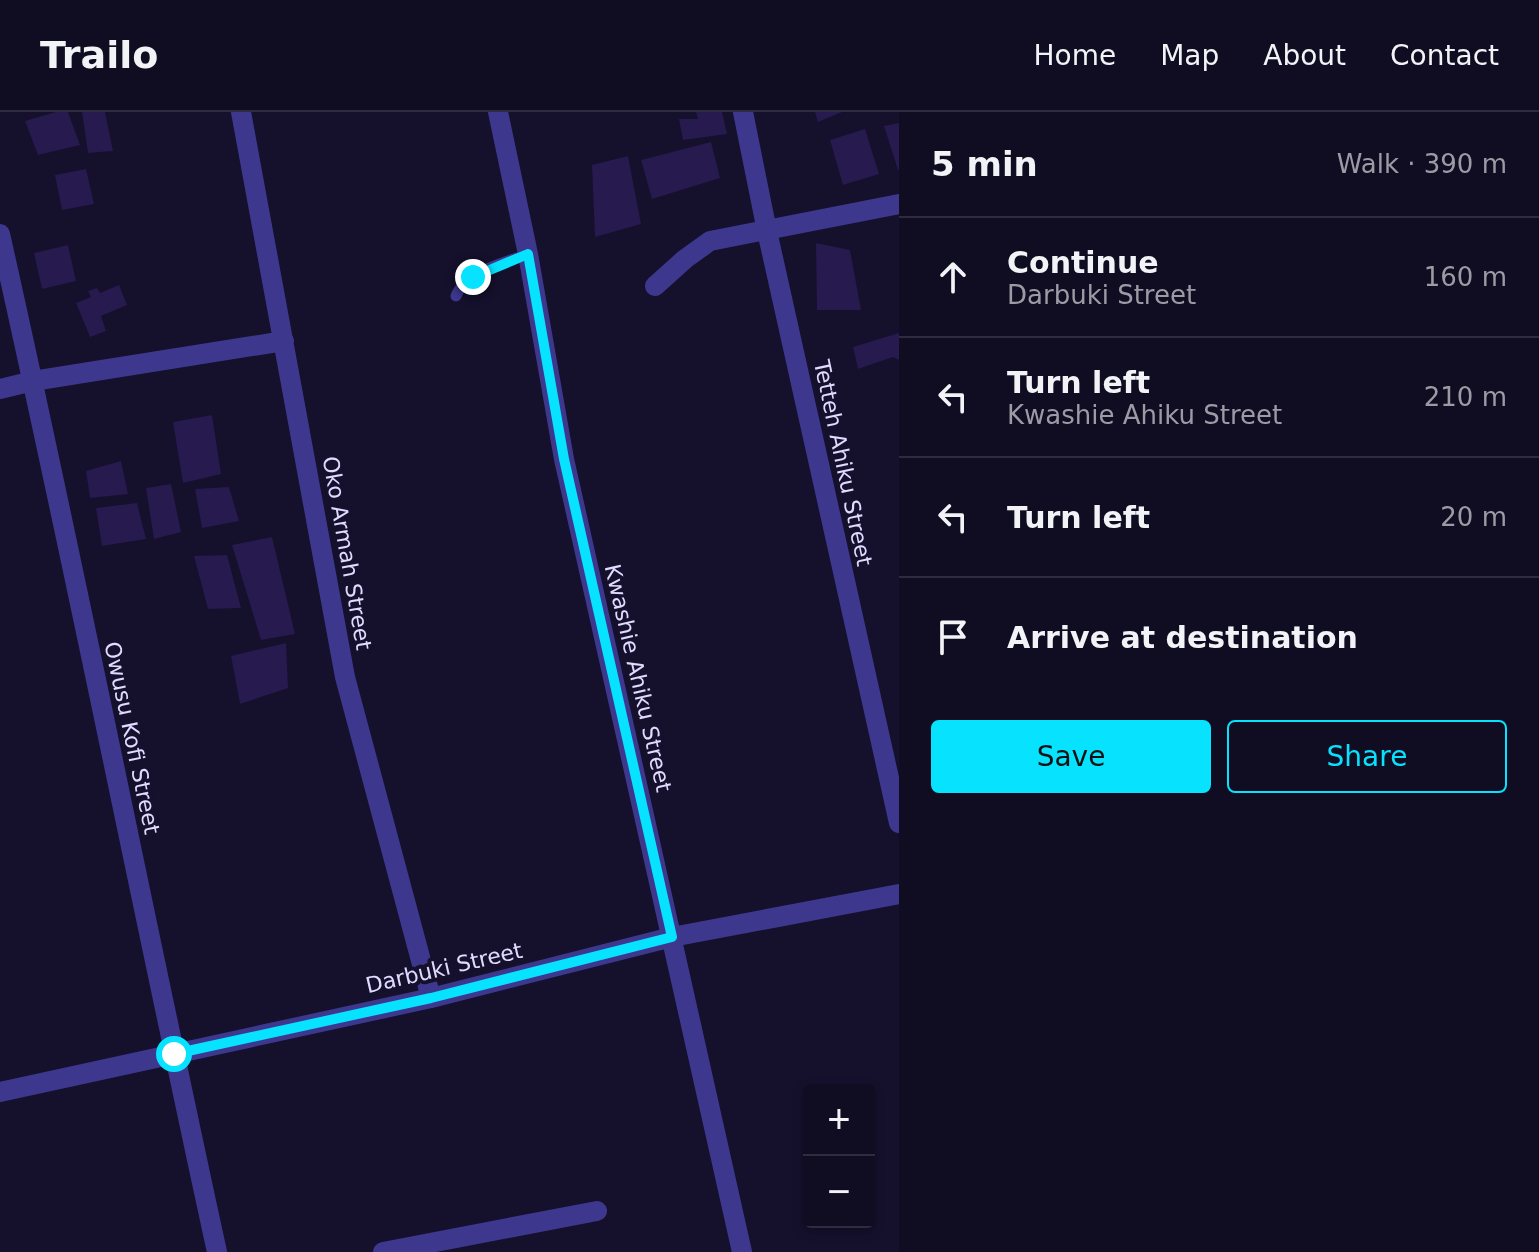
<!DOCTYPE html>
<html lang="en">
<head>
<meta charset="utf-8">
<style>
	body { margin:0; font-family:"DejaVu Sans",sans-serif; background:#1e1a2e; color:#f1f3f6 }
	.controls { position:absolute; right:24px; bottom:24px; display:grid; overflow:hidden; border-radius:8px; box-shadow:0 4px 12px #0003 }
	.controls button { width:72px; height:72px; display:grid; place-items:center; padding:0; border:0; border-bottom:2px solid #302c3f; background:#100c21; color:#f1f3f6; font:40px sans-serif }
	.stop { position:absolute; width:24px; height:24px; margin:-18px; border:6px solid #07e2ff; border-radius:50%; background:#fff }
	.stop.end { background:#07e2ff; border-color:#fff; box-shadow:0 2px 8px #0008 }
	.list { margin:0; padding:0; list-style:none }
	h2 { display:flex; justify-content:space-between; align-items:center; height:104px; margin:0; padding:0 32px; font-size:34px }
	h2 small { font-size:26px; font-weight:400; color:#9c9ba5 }
	.list li { display:grid; grid-template-columns:52px 1fr auto; gap:24px; align-items:center; box-sizing:border-box; height:120px; padding:0 32px; border-top:2px solid #302c3f }
	.list b { display:block; font-size:30px; white-space:nowrap }
	.list p { margin:0; font-size:26px; white-space:nowrap; color:#9c9ba5 }
	.list em { font-size:26px; font-style:normal; color:#9c9ba5 }
	.actions { display:flex; gap:16px; padding:24px 32px }
	.actions a { flex:1; padding:18px 0; border:2px solid #07e2ff; border-radius:8px; text-align:center; font-size:28px; color:#07e2ff }
	.actions .main { background:#07e2ff; color:#111 }
	.icon { flex:none; width:44px; height:44px; fill:none; stroke:currentColor; stroke-width:2; stroke-linecap:round; stroke-linejoin:round }
	.map { position:relative; flex:none; width:899px; height:1140px; overflow:hidden }
	header { display:flex; align-items:center; gap:48px; box-sizing:border-box; height:112px; padding:0 40px; background:#100c21; border-bottom:2px solid #302c3f }
	header strong { font-size:38px }
	nav { display:flex; gap:44px; margin-inline-start:auto; font-size:28px }
	main { display:flex }
	aside { flex:1; background:#100c21 }
	.map>svg:first-child { display:block }
</style>
</head>
<body>
<header>
<strong>Trailo</strong>
<nav><a>Home</a><a>Map</a><a>About</a><a>Contact</a></nav>
</header>
<main>
<div class="map">
<svg width="899" height="1140" viewBox="0 0 899 1140">
	<rect width="100%" height="100%" fill="#15102c"/>
	<path fill="#261a4f" d="M56,0H68L80,33L38,43L25,9Z
		M82,0H105L113,39L88,41Z
		M696,0H722L727,22L683,28L679,7H698Z
		M815,0H842L818,10Z
		M899,11V58H898L884,14Z
		M865,17L879,62L843,73L830,28Z
		M711,30L720,66L652,87L641,48Z
		M628,44L641,112L595,125L592,53Z
		M86,57L94,92L62,98L55,63Z
		M816,131L850,138L861,198H817Z
		M68,133L76,169L42,177L34,141Z
		M119,173L127,193L101,204L106,219L90,225L76,191L91,185L88,179L97,176L100,181Z
		M899,221V248L893,245L858,257L853,235Z
		M212,303L221,362L183,371L173,310Z
		M121,349L128,382L90,386L86,359Z
		M171,372L181,420L154,427L146,376Z
		M229,375L239,409L202,416L195,377Z
		M137,391L146,427L102,434L96,396Z
		M272,425L295,522L261,528L232,433Z
		M227,443L241,496L208,497L194,444Z
		M286,531L288,576L240,592L231,544Z"/>
	<g fill="none" stroke-linecap="round" stroke-linejoin="round">
		<path stroke="#3d388e" stroke-width="11" d="M456,184C466,159 505,151 528,142"/>
		<path stroke="#3d388e" stroke-width="20" d="M241,0L345,565L431,886
			M498,0L528,142L564,347L742,1140
			M743,0L767,119L899,711
			M0,122C76,460 143,801 217,1140
			M655,174L685,147L710,129L899,92
			M0,277L33,269L284,229
			M0,980L431,886L672,825L899,782
			M383,1140L597,1099"/>
	</g>
	<g fill="none" stroke-linecap="round" stroke-linejoin="round">
		<path stroke="#07e2ff" stroke-width="10" d="M174,942L431,886L672,825L564,347L528,142L473,165"/>
	</g>
	<g text-anchor="middle" dominant-baseline="central" stroke-width="8" stroke-linejoin="round" paint-order="stroke">
		<g font-size="22" fill="#e0dbff" stroke="#15102c">
			<text transform="translate(843 351) rotate(78)">Tetteh Ahiku Street</text>
			<text transform="translate(347 441) rotate(80)">Oko Armah Street</text>
			<text transform="translate(638 566) rotate(77)">Kwashie Ahiku Street</text>
			<text transform="translate(132 626) rotate(78)">Owusu Kofi Street</text>
			<text transform="translate(444 856) rotate(-13)">Darbuki Street</text>
		</g>
	</g>
</svg>
<div class="controls">
<button>+</button>
<button>−</button>
</div>
<div class="stop" style="left:174px;top:942px"></div>
<div class="stop end" style="left:473px;top:165px"></div>
</div>
<aside>
<h2>5 min<small>Walk · 390 m</small></h2>
<ul class="list">
<li><svg class="icon" aria-label="ahead" viewBox="0 0 24 24"><path d="M12 20V5M6 11l6-6 6 6"/></svg><div><b>Continue</b><p>Darbuki Street</p></div><em>160 m</em></li>
<li><svg class="icon" aria-label="left" viewBox="0 0 24 24"><path d="M17 20v-9H6M10 6l-5 5 5 5"/></svg><div><b>Turn left</b><p>Kwashie Ahiku Street</p></div><em>210 m</em></li>
<li><svg class="icon" aria-label="left" viewBox="0 0 24 24"><path d="M17 20v-9H6M10 6l-5 5 5 5"/></svg><div><b>Turn left</b></div><em>20 m</em></li>
<li><svg class="icon" aria-label="arrive" viewBox="0 0 24 24"><path d="M6 21V4h12l-3 4 3 4H6"/></svg><div><b>Arrive at destination</b></div></li>
</ul>
<div class="actions"><a class="main">Save</a><a>Share</a></div>
</aside>
</main>
</body>
</html>
